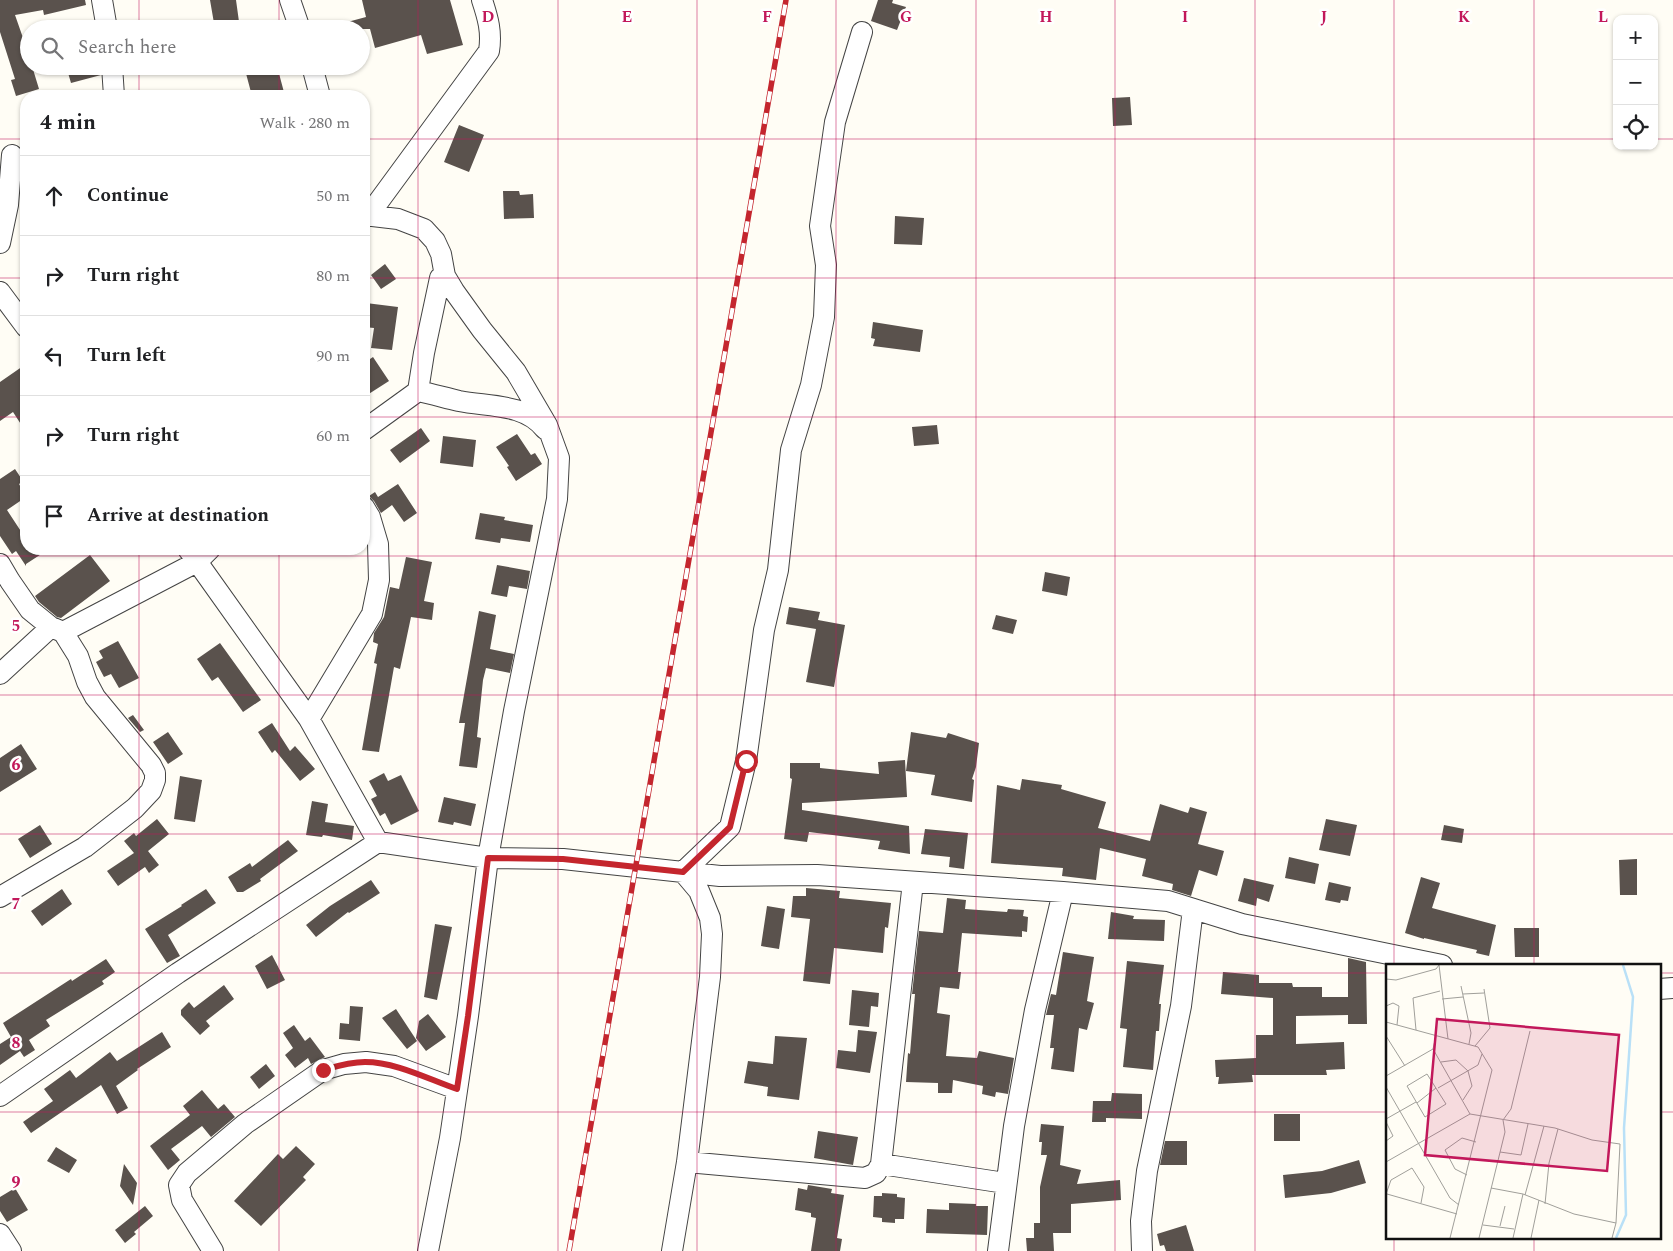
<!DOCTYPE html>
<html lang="en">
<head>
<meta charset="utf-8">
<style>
	body { margin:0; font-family:Spectral,serif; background:#f2f2f2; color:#202124 }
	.controls { position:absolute; right:15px; top:15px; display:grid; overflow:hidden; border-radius:10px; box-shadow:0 1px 4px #0004 }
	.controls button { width:45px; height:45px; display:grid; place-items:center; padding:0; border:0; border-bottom:1px solid #e0e0e0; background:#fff; color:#202124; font:25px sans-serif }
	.stop { position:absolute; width:15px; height:15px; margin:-11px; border:4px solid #c4262e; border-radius:50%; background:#fff }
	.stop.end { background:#c4262e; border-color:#fff; box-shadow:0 1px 5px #0008 }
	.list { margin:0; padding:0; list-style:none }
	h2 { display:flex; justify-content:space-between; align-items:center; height:65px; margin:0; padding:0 20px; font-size:21px }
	h2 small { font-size:16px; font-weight:400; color:#757577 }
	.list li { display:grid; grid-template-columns:32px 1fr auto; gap:15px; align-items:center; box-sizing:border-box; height:80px; padding:0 20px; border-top:1px solid #e0e0e0 }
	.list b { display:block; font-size:19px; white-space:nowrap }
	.list em { font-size:16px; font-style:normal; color:#757577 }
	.icon { flex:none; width:28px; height:28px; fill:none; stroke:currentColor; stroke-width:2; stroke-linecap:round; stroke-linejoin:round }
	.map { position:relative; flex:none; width:1673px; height:1251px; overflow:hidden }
	.search { position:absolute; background:#fff; box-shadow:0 1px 4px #0004; left:20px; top:20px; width:350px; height:55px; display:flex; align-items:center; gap:12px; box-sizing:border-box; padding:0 18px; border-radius:28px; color:#757577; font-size:19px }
	.panel { position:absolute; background:#fff; box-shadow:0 1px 4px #0004; left:20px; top:90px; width:350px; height:465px; border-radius:20px }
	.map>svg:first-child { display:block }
</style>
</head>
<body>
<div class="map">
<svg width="1673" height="1251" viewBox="0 0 1673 1251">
	<rect width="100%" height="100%" fill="#fffdf5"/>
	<path fill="#5a524d" d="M0,0H85L86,5L44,15L43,10L15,15L29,55V66H32L39,89L16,96L11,80L15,79L0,32Z
		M210,0H236L240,29H215Z
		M362,0H450L463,45L427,54L421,35L375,48L370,29H341L340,24L366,17Z
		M878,0H893L892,3L906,7L897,30L871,21Z
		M66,66H100L101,75L71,83Z
		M244,66H277L285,96H252Z
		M1130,97L1132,125L1113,126L1112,98Z
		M459,125L484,135L469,172L444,162Z
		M503,191H519L520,195L533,194L534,218L504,219Z
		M895,216L924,218L922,245L894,244Z
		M385,264L396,279L381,289L371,275Z
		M366,303L398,307L392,350L371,348L374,328L364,327Z
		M873,322L923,330L920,352L873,346L875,339L871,338Z
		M373,357L389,381L364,397V363Z
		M26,364V432L13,412L0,421V382Z
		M937,425L939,444L914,446L912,427Z
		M421,428L430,441L400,463L390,450Z
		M517,434L531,455L535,453L542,464L516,481L507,467L509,466L496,447Z
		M443,436L476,440L473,467L440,463Z
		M15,469L23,481L19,484L26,497L7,510L26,539V549H49L26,564V566L16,551L12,554L0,536V479Z
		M398,484L417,513L404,522L392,505L381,513L374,501L369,496L375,492L378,497Z
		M480,513L505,517L504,520L533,525L530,542L501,538L500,543L475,539Z
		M90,555L110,581L61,618L57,617L39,602L35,596Z
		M406,557L432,562L424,601L434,603L432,620L411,617L400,669L394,667L379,752L362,750L377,664L374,663L378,644L373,642L374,633L384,617L390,587L399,589Z
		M497,565L530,571L527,589L509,586L507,597L491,594Z
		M1045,572L1070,577L1067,596L1042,591Z
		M789,607L820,612L818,620L845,625L834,687L806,682L816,629L786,624Z
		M479,611L496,615L490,649L514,654L510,673L486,668L483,680L477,737L481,738L477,768L459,766L465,723H459Z
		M996,615L1017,620L1013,634L992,629Z
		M118,641L139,678L119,688L111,674L104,677L96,662L103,658L99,651Z
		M220,643L261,700L243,712L218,677L212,681L197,659Z
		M133,715L144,730L140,732L128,718Z
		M272,723L290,751L295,746L315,769L300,781L275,750L272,753L258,732Z
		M168,732L183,754L168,764L153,742Z
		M911,732L946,738L948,733L979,743L976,767L972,779L974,780L972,802L931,795L935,775L906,771Z
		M21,744L37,769L0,792V758Z
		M905,760L907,797L802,803V810L909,826L910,854L878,849L880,841L809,832L807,842L784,839L792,779L790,778V763H820V768L879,774L878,762Z
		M384,773L388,781L401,775L419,811L391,825L385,813L380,816L371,799L377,796L369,781Z
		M180,776L202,780L195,822L174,819Z
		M1022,779L1062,785L1061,789L1106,802L1098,828L1150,841L1160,804L1188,813L1190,807L1207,812L1198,844L1224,851L1217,876L1199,870L1191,896L1172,890L1173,884L1142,876L1146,859L1100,848L1096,880L1062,876L1063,868L991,863L997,785L1020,790Z
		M444,797L476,804L471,826L454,822L453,825L438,822Z
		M312,801L328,804L325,822L354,826L352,840L323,835L322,837L306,835Z
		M157,819L169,834L148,851L159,865L149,873L145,867L118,886L107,871L134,853L124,841L134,833L136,836Z
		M1326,819L1357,825L1350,856L1319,850Z
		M40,825L52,844L30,858L18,839Z
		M1444,825L1464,829L1462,843L1441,840Z
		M925,829L968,833L964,869L949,867L950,857L921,854Z
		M288,840L298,851L260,879L261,881L243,892H237L228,877L250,863L252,867Z
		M1289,857L1319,864L1315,884L1285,878Z
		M1637,859V895H1620L1619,860Z
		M1421,877L1440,883L1432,908L1496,925L1489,956L1476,953L1477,950L1424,938V939L1405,933Z
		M1244,878L1274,885L1269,902L1257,898L1256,906L1238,901Z
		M371,880L380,893L349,913L348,912L316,937L306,925L330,906Z
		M1329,882L1351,887L1348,901L1341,900L1340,903L1325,900Z
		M806,888L840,891L839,898L891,903L888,928L885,927L883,953L834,948L830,984L803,981L810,919L791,917L793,896H806Z
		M62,889L72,904L42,926L31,911Z
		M206,889L216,903L168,935L180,956L167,963L145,929L182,906L181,905Z
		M947,898L966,900L965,909L1007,912L1008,909L1024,910L1023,916L1028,917L1027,932L1022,931V937L962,933L958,972H961L959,989L940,987L937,1013L950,1015L946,1056L977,1058L979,1051L1014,1058L1008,1094L996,1092L995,1097L982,1094L983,1086L953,1080L952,1093H938V1083L906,1082L908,1053L910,1054L915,994H912L919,931L943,933Z
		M767,906L785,909L779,949L761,946Z
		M1111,912L1134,916L1133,919L1165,920L1164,941L1108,939Z
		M435,924L452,927L437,1000L424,997Z
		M1514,928H1539V957H1515Z
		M1063,952L1094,957L1087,1001L1094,1003L1087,1030L1079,1028L1074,1072L1051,1069L1054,1048H1050L1054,1015H1046L1051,994L1056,995Z
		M272,955L285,980L267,989L255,966Z
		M1348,958L1366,962L1367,1024H1348V1015L1296,1016V1044L1344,1042L1345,1069L1326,1070L1327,1075H1252L1253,1082L1218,1084L1219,1077H1216L1215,1060L1256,1058V1035H1273V998L1221,994L1223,972L1259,975V983H1292L1293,987H1322V997H1348Z
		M106,959L115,972L102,981L104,984L46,1020L50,1026L29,1040L35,1050L24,1057L20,1051L0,1065V1044L11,1037L3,1023L71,979L72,981Z
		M1127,961L1164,965L1159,1004H1161L1159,1031H1156L1153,1070L1123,1067L1127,1029L1120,1028Z
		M224,985L234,999L206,1021L210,1026L200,1035L181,1015V1010L189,1002L194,1008Z
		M852,990L879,993L878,1007L871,1006L869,1027L849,1025Z
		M350,1006L363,1007L360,1041L339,1039L340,1023L349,1024Z
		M396,1009L417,1041L407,1049L382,1018Z
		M428,1014L446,1037L426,1051L416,1038L419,1021Z
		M294,1025L305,1041L310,1037L325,1057L311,1064L308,1058L295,1068L285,1055L293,1048L283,1033Z
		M858,1030L877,1032L870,1073L836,1068L838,1050L856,1052Z
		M162,1032L171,1047L137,1069L138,1070L116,1086L128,1108L117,1114L101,1085L31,1133L23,1122L53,1101L44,1089L70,1070L76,1078L110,1052L117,1061Z
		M775,1036L807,1038L799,1100L767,1096L768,1087L744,1083L748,1061L773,1064Z
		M266,1064L275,1076L259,1089L250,1077Z
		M202,1090L218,1109L224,1104L235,1117L211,1137L202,1126L171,1149L180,1160L168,1170L150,1146L190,1115L183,1106Z
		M1112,1093L1142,1094V1119L1106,1118V1122H1092L1093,1101H1111Z
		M1274,1114H1300V1141H1274Z
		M1041,1124L1064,1126L1060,1165L1081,1170L1077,1184L1120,1180L1121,1200L1071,1204V1233H1053L1054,1251H1027L1026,1238H1034V1223H1040V1187L1047,1155H1041L1042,1142H1039Z
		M818,1131L858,1137L853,1165L814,1158Z
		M1165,1141H1187V1165H1160Z
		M296,1146L315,1164L303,1177L306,1180L261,1226L234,1201L278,1154L283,1159Z
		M56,1147L77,1160L69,1173L47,1161Z
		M1359,1160L1366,1183L1331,1193L1285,1198L1283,1175L1322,1171Z
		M124,1164L137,1183L133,1205L120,1186Z
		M808,1185L832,1189L831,1193L844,1195L837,1238L842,1239L840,1251H811L816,1218L811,1217V1213L795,1210L798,1188L807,1190Z
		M15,1188L28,1210L7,1222L0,1211V1197Z
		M882,1193L897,1194V1197L905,1198L904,1219H895V1223L882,1222V1218L873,1217L874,1196H882Z
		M949,1203L976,1204V1206H988L987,1235L926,1233L927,1209L949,1210Z
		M145,1206L153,1216L134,1232L136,1234L125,1243L115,1230Z
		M1186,1225L1194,1251H1166L1164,1245L1160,1246L1157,1234Z"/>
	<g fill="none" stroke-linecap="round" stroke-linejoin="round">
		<g stroke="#444" stroke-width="22">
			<path id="minor" d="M102,0L107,29
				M290,0L300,29
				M112,66L114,96
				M312,66L320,96
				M364,215L398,219L424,229L435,241L441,254L445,276L454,291L482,330L516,372L547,425L559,458L557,499L514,711L488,858L468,1016L450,1138L428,1251
				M368,216L489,51C492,32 488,18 482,0
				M0,243L8,205L12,155
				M0,292L26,327
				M418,391C432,394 446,398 459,401C488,407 525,403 545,429
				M364,430L418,391L424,353L440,278L445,276
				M188,549L309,719L378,842
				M0,564L10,581L30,610L51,627L63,632L78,656L87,682L95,697L151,765L155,773V780L151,791L135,808L85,847L0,897
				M63,632L197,562L210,549
				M0,674L51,627
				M309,719L372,614L379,580L378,544L370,517L364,507
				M1659,989L1673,988
				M0,1096L178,973L378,842L488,858L563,859L720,876L817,875L1063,892L1168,901L1242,924L1442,965
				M687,1162L865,1178L876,1173L881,1164L913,882
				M881,1164L1005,1183
				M0,1234L11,1251
				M213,1251L182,1200L179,1185L187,1173L245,1124L323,1070L344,1064L366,1062L394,1066L457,1089
				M672,1251L687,1162L710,977L712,934L710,918L699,891L683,872L730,827L746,761L764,630L778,570L791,450L811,385L824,317L826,265L820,226L835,122L862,32
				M998,1251L1014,1126L1035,1010L1063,892
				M1142,1251L1141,1221L1147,1171L1181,1006L1193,909"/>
		</g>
		<use href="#minor" stroke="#fff" stroke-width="20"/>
		<g stroke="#c4262e" stroke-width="5.5">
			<path id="rail" d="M569,1251L786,0"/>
		</g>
		<use href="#rail" stroke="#fff" stroke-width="4" stroke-dasharray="11" stroke-linecap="butt"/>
	</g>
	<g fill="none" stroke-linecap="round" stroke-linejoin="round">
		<path stroke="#c4262e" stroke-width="6" d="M323,1070C337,1066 350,1062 365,1062C396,1062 428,1079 457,1089L468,1016L488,858L563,859L683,872L730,827L746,761"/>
	</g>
	<path fill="none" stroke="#c2185b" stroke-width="1" stroke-opacity="0.55" d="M139,0V29M279,0V29M418,0V1251M558,0V1251M697,0V1251M836,0V1251M976,0V1251M1115,0V1251M1255,0V1251M1394,0V965M1534,0V965M139,66V96M279,66V96M0,139H26M364,139H1617M1654,139H1673M0,278H26M364,278H1673M0,417H26M364,417H1673M139,549V1251M279,549V1251M0,556H1673M0,695H1673M0,834H1673M0,973H1387M1659,973H1673M0,1112H1387M1659,1112H1673M1394,1237V1251M1534,1237V1251"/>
	<g transform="translate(1386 964)">
		<rect width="275" height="275" fill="#fffdf5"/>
		<path fill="none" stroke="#b9e0f7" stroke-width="2.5" d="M230,274L240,251L238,164L247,33L237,1"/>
		<path fill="none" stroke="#a09f9a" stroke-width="1" d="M53,1L62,75M0,15L10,16L50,5L53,1M75,22L85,69L83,80M77,30L98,29M56,35L77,33M0,42L7,39L13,42L11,61M0,58L92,83L106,106L64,274M30,66L27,34L54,27M0,72L19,102M89,82L104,64L98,25M47,85L84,150M55,98L70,96L82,107L86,122L77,136M41,110L60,140L39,153L21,122ZM0,112L47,85L50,72M0,123L64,234L73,241M52,124L92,101L96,90M31,139L50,124M0,155L30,138M0,158L7,172L0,177M114,188L135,191L142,160M0,198L84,150L169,164L206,176L234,180L230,259L188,250L137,230L105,224M81,211L69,205L59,186L76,174L90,178M0,230L5,216L26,204L38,223L35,239M1,230L71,250M139,231L158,162M159,240L163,199L172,165M97,261L128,265M114,262L119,242M93,274L119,168L117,156L125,145L144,67M127,274L137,230M145,274L153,236M226,274L230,259"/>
		<path fill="#c2185b" fill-opacity="0.15" stroke="#c2185b" stroke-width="2.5" d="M51,55L233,71L221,207L39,191Z"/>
		<rect width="275" height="275" fill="none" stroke="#111" stroke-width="2.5"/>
	</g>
	<g font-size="16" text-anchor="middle" font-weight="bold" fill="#c2185b" stroke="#fff" stroke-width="5" stroke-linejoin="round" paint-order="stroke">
		<text x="488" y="22">D</text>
		<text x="627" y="22">E</text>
		<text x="767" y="22">F</text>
		<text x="906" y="22">G</text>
		<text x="1046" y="22">H</text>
		<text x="1185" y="22">I</text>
		<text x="1324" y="22">J</text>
		<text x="1464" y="22">K</text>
		<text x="1603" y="22">L</text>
		<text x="16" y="631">5</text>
		<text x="16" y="770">6</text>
		<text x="16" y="909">7</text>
		<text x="16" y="1048">8</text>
		<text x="16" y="1187">9</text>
	</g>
</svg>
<div class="controls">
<button>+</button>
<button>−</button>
<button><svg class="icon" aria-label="locate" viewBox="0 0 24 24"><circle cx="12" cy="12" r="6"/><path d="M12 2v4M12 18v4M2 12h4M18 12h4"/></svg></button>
</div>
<div class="stop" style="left:746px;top:761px"></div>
<div class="stop end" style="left:323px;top:1070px"></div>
<div class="search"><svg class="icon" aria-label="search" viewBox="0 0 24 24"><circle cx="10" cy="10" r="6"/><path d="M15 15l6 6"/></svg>Search here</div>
<section class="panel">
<h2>4 min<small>Walk · 280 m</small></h2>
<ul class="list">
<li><svg class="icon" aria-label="ahead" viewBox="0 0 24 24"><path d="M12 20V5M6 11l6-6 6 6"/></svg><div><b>Continue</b></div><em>50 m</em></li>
<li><svg class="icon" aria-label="right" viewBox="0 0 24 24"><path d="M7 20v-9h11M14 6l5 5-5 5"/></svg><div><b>Turn right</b></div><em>80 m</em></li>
<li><svg class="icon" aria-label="left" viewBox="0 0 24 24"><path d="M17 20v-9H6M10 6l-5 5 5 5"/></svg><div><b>Turn left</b></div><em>90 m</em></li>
<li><svg class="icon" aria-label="right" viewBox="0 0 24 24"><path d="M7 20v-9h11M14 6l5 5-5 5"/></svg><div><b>Turn right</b></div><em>60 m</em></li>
<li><svg class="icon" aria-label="arrive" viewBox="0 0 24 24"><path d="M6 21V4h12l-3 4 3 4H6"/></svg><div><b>Arrive at destination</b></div></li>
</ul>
</section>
</div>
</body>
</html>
